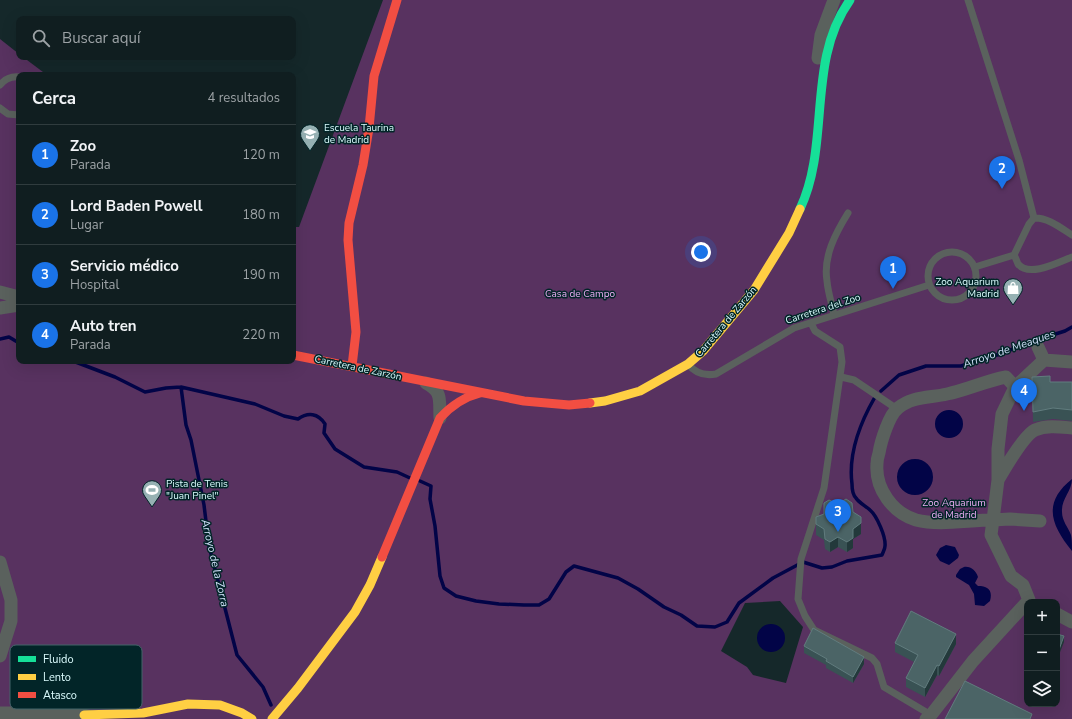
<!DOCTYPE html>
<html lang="es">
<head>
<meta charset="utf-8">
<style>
	body { margin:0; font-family:"Nunito Sans",sans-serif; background:#192729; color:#f1f3f6 }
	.controls { position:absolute; right:12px; bottom:12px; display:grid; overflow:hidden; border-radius:8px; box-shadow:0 4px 16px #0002 }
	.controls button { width:36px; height:36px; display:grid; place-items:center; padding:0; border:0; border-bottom:1px solid #303c3e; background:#101e20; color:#f1f3f6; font:20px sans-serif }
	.you { position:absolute; left:701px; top:252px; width:14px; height:14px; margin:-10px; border:3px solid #fff; border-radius:50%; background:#1a73e8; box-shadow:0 0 0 6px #1a73e833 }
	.badge { display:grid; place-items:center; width:26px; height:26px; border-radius:50%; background:#1a73e8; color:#fff; font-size:13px; font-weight:700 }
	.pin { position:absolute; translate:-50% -33px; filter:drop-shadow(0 1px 2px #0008) }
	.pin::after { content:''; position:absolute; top:21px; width:14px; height:12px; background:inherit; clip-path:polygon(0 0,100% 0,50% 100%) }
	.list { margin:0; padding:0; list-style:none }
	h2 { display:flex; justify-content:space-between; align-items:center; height:52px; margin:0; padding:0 16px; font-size:17px }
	h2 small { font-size:13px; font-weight:400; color:#9ca2a5 }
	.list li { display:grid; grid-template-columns:26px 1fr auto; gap:12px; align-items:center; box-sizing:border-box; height:60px; padding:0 16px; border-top:1px solid #303c3e }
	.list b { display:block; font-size:15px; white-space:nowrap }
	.list p { margin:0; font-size:13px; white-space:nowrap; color:#9ca2a5 }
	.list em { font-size:13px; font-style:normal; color:#9ca2a5 }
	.icon { flex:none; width:22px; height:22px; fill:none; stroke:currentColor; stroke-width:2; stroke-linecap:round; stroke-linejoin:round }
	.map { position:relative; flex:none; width:1072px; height:719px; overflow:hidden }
	.search { position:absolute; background:#101e20; box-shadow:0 4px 16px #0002; left:16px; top:16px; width:280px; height:44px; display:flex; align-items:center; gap:10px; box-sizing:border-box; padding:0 14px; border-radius:8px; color:#9ca2a5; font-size:15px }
	.panel { position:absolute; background:#101e20; box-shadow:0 4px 16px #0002; left:16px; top:72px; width:280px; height:292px; border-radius:8px }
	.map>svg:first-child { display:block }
</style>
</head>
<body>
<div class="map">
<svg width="1072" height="719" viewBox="0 0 1072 719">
	<rect width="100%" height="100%" fill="#15282a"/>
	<path fill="#583260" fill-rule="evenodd" d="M383,0H1072V719H0V39L19,54V57H23L47,75H19V361H293V227H299ZM780,601L803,627L786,683L753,675L747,667L721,651L745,603ZM1027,602H1057V704H1027Z"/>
	<path fill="#020447" d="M935 424a14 14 0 1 1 28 0a14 14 0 1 1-28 0Z
		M897 477a18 18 0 1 1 36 0a18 18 0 1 1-36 0Z
		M1072,479C1072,491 1061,499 1062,512C1062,521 1068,527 1071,535C1072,539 1072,546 1072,551C1051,525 1042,503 1072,479Z
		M946,545L955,547L959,555L958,558L949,565L940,561L936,555L940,548Z
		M964,567C971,566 976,571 978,577L975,583L978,586C988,586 993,590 990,601L984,606L975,605L974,594L969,585L956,577V575L960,569Z
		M757 638a14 14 0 1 1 28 0a14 14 0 1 1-28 0Z"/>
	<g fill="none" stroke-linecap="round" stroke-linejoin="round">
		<path stroke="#020447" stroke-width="3.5" d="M0,339L9,337L19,343
			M73,361L115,377L145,392L166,388L181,387L255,404L284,416L298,419C308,412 318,413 325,424L324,433L335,449L364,467L397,472L410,478
			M181,387L186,425L191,440L204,505L209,546L237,655L263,687L271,705
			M881,391L899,375L926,366H961L1000,354L1030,342L1065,331L1072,327
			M420,481L431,486L430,499L435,526L440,576L444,588L456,596L476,601L499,604L524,605H539L549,599L566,572L574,566L618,578L638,589L664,607L681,615L697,626L715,627L727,622L739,603L773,578L803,562L822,568L832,567L847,561L882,555C883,552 885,549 885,546C886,537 877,516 870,510C866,506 859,503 856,498C853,495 852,488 852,484C848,453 860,423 875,397"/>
		<path stroke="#5a615d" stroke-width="7" d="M968,0L1019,160L1034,218
			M0,85C5,79 11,76 19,77
			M0,108L8,114L19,115
			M1072,235C1061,228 1047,217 1034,218L1029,224L1014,255C1016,258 1017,262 1018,264C1029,278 1059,262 1072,257
			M928 276a24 24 0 1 1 48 0a24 24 0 1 1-48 0Z
			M975,267L1014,255
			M834,315C832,304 828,293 827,281C823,257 835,234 848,213
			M811,323L815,331L840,347L842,362L824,488L801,559L798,599L805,616L814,630L872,658L877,664L884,687L931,715
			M688,364C695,373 705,376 716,374L794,328L929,285
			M841,377L854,380L897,409"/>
		<path stroke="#5a615d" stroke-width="13" d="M818,58L821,35L834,0
			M0,292L19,297
			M0,308L19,305
			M1044,360L1072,362
			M426,383C443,392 439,400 440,418
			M1015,387L1002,414L998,449V480L993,520C969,520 939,526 916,520C893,513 875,489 877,464C877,461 878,456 879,453C881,441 889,415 898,408C912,396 930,398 947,394C967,390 985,381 1006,377L1015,387L1044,360L1038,347
			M998,480C1005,468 1024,435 1035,430C1047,425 1060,427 1072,428
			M0,562L11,600V621L0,656
			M1057,614L1072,622
			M0,713C30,713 63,710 92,717
			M926,719L931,715L973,661L1029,600L1023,585L1011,576L991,535L993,520L1010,519L1040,521"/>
		<path stroke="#16e098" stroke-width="9" d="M800,209C831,144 806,61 850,0"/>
		<path stroke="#ffcf43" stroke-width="9" d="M590,403L605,401L640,391L688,364L703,351L754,290L789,233L800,209
			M84,715L143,713L188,704L220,705L242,713L252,719
			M272,719L298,688L355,612L370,585L382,557"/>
		<path stroke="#f24e42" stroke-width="9" d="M293,355L524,401L569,405L590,403
			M352,366L356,332L348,240L349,223L363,165L369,128L374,76L397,0
			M382,557L440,418C451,406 464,397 480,393"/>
	</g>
	<path fill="#395254" d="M1032,377L1050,382H1072V421L1053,419L1033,422Z
		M824,503L853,512L861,517V534L853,539V548L847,552L838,547L830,552L825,549L824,540L816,535V519L824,514Z
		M895,643L956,644L939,676L937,675L925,697L906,687V678L914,662L895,652Z
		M804,646L864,664L853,683L826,668V665L804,653Z"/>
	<path fill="#23393b" d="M861,523V534L853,539V548L847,552V542L853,529Z
		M838,537V547L830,552V542Z
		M956,634V644L939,676V666Z
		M1064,636V642L1057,660V655Z
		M864,657V664L853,683V677Z
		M937,665V675L925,697V688Z"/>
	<path fill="#4b6466" stroke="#617c7e" d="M1050,376V382H1072V410L1053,408L1033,412L1032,377Z
		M846,499L852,503L853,512L861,517V523L853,529V538L847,542L838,537L830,542L825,539L824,529L816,524V517L824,514V503L829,500L838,504Z
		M911,611L956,634L939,666L937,665L925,688L906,678L918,655L895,643Z
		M813,628L864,657L853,677L826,661L827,659L804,646Z
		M1057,634L1064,636L1057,655Z
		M965,681L1032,714L1030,719H945Z"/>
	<defs>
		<g id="school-pin" transform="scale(1)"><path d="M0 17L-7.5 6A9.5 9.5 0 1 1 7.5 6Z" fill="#96b1b3" stroke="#022528"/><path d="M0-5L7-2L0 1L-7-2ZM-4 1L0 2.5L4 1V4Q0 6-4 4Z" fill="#fff"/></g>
		<g id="shop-pin" transform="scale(1)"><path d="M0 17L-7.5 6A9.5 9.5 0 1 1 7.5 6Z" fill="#96b1b3" stroke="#022528"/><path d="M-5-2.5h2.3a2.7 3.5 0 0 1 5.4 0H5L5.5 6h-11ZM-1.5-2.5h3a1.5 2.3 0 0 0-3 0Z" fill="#fff"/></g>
		<g id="stadium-pin" transform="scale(1)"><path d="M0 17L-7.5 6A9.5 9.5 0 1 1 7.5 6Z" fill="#96b1b3" stroke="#022528"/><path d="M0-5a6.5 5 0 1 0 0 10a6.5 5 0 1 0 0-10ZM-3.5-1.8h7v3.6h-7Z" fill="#fff"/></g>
	</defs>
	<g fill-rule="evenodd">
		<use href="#school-pin" x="310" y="134"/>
		<use href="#shop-pin" x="1013" y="288"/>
		<use href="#stadium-pin" x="152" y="490"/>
	</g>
	<g text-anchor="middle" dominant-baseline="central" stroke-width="3" stroke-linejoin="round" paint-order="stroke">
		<g font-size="10" fill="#dbfbfd" stroke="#022528" text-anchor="start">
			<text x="324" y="128">Escuela Taurina<tspan x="324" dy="12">de Madrid</tspan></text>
			<text x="999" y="282" text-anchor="end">Zoo Aquarium<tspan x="999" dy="12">Madrid</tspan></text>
			<text x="166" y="484">Pista de Tenis<tspan x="166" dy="12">"Juan Pinel"</tspan></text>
		</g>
		<g font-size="10" fill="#ebacf3" stroke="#022528">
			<text x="580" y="294">Casa de Campo</text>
			<text x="954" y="503">Zoo Aquarium<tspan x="954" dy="12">de Madrid</tspan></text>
		</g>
		<g font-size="10" fill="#dbfbfd" stroke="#022528">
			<text transform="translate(823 309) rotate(-18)">Carretera del Zoo</text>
			<text transform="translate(726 322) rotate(-50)">Carretera de Zarzón</text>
			<text transform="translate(358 368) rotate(12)">Carretera de Zarzón</text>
		</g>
		<g font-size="11" font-style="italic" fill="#d2e0fa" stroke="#022528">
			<text transform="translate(1009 349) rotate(-19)">Arroyo de Meaques</text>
			<text transform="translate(215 563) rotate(77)">Arroyo de la Zorra</text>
		</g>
	</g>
	<rect x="10" y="645" width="132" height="64" rx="6" fill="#022528" stroke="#436568" stroke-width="1"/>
	<rect x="18" y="656" width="18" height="6" fill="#16e098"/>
	<rect x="18" y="674" width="18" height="6" fill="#ffcf43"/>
	<rect x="18" y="692" width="18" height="6" fill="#f24e42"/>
	<g font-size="11" fill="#dbfbfd">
		<text x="43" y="663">Fluido</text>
		<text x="43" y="681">Lento</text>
		<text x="43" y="699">Atasco</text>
	</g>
</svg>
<div class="controls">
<button>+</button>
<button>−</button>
<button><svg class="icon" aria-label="layers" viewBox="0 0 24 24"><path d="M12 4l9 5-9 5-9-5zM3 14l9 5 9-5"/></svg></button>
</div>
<div class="you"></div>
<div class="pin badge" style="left:893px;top:289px">1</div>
<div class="pin badge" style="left:1002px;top:189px">2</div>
<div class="pin badge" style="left:838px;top:532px">3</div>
<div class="pin badge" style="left:1024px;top:411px">4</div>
<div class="search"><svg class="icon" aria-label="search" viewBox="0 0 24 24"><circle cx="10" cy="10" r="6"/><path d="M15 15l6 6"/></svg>Buscar aquí</div>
<section class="panel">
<h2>Cerca<small>4 resultados</small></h2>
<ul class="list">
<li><span class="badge">1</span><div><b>Zoo</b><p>Parada</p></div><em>120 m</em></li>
<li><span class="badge">2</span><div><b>Lord Baden Powell</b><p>Lugar</p></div><em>180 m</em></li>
<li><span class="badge">3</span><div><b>Servicio médico</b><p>Hospital</p></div><em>190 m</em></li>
<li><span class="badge">4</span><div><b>Auto tren</b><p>Parada</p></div><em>220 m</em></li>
</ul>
</section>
</div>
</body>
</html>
